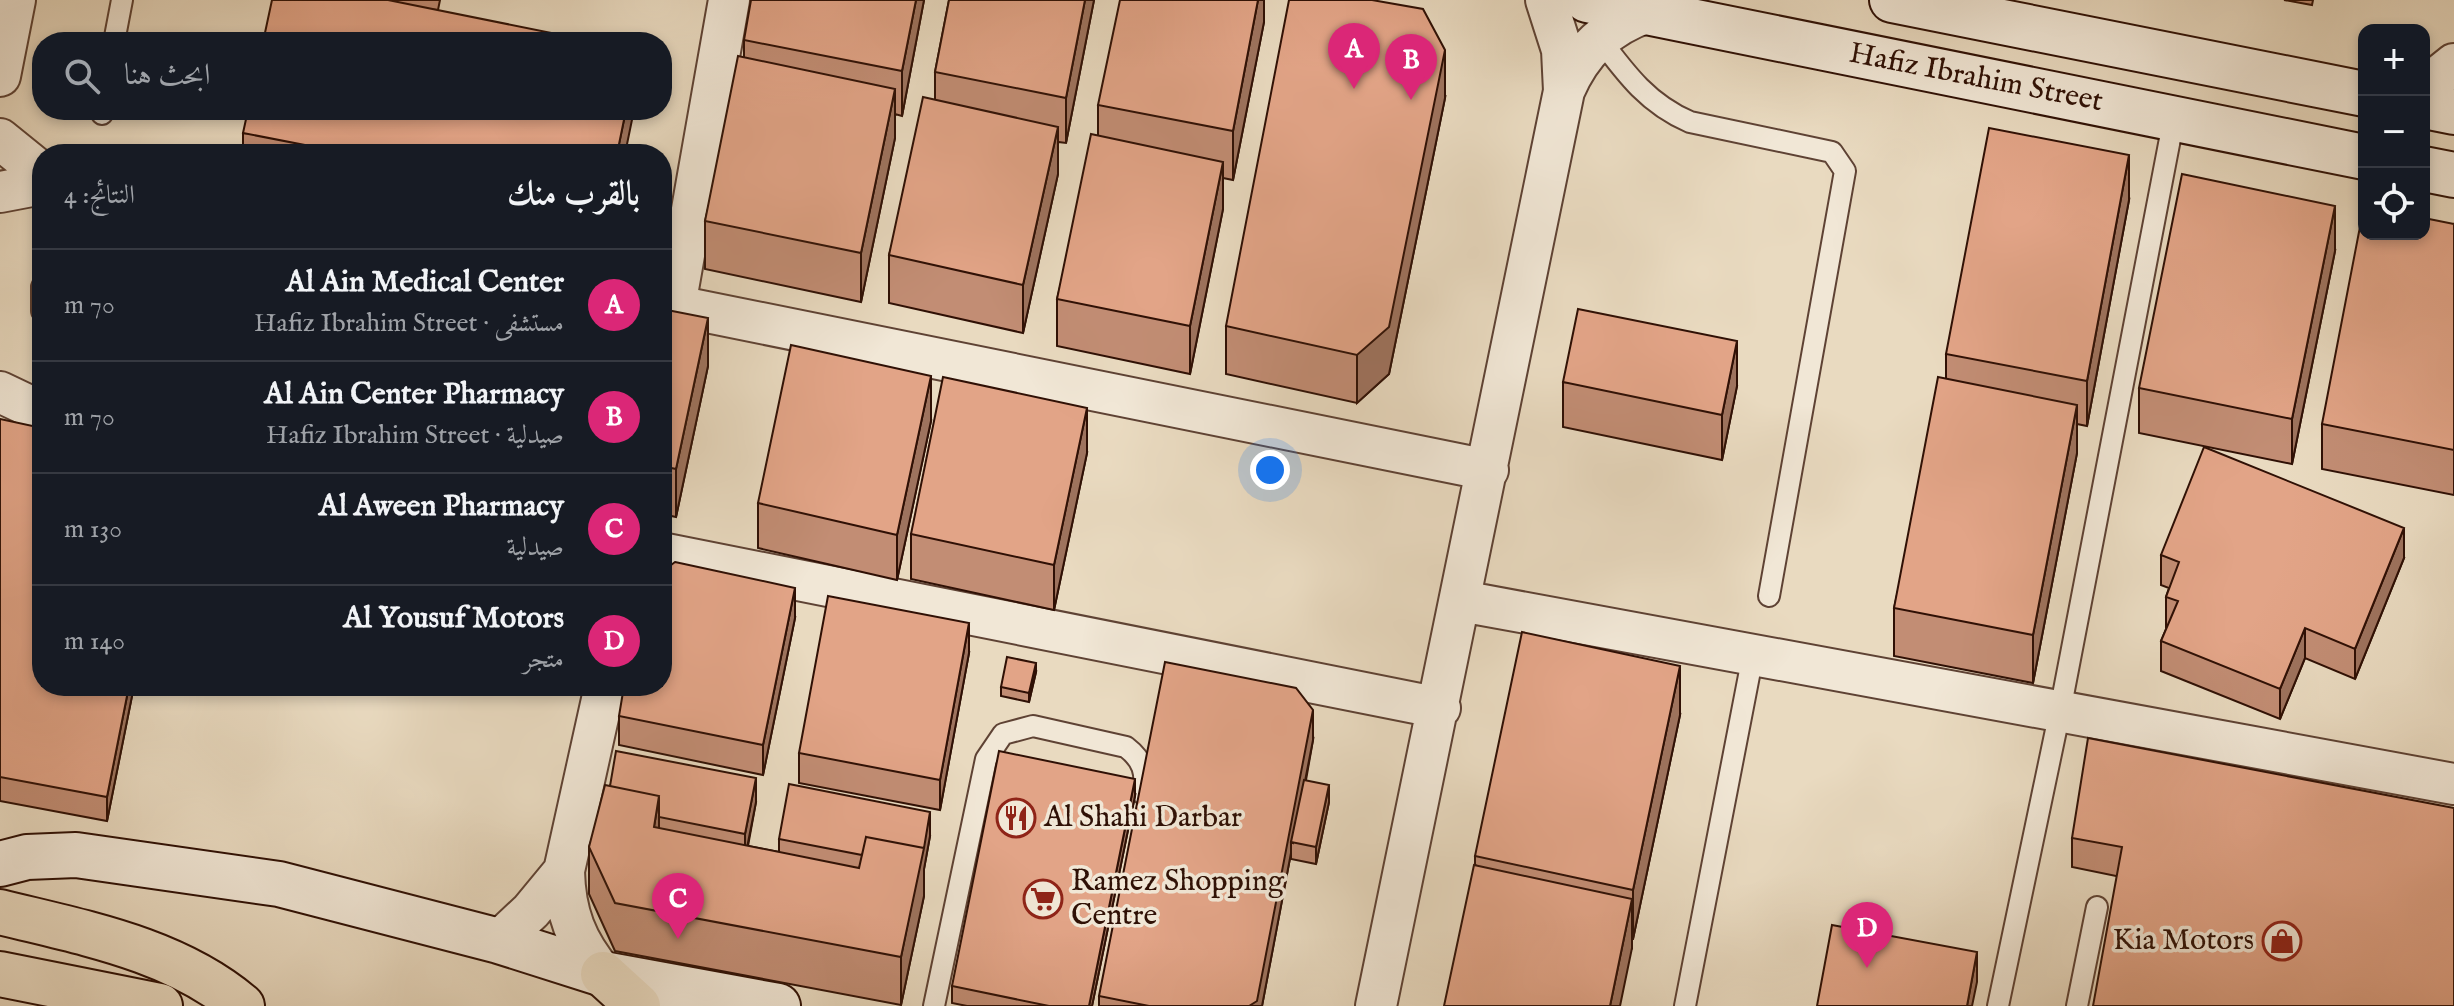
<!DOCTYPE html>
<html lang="ar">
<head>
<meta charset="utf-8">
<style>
	body { margin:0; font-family:"IM FELL English",Amiri,serif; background:#20242c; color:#f1f3f6; direction:rtl }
	.controls { position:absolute; right:24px; top:24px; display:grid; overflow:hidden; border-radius:16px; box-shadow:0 4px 12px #0003 }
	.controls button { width:72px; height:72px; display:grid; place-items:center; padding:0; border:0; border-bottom:2px solid #363941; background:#171b24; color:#f1f3f6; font:40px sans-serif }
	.you { position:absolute; left:1270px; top:470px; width:28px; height:28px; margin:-20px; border:6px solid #fff; border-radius:50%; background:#1a73e8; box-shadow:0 0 0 12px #1a73e833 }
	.badge { display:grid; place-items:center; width:52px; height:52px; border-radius:50%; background:#db2777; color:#fff; font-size:26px; font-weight:700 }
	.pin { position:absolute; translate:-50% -66px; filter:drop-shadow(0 2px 4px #0008) }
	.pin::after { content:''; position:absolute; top:42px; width:28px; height:24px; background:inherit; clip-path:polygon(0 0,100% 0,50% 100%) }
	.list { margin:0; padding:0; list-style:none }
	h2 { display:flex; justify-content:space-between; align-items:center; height:104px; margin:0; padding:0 32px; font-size:34px }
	h2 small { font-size:26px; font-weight:400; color:#9ea1a6 }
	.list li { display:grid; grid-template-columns:52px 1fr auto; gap:24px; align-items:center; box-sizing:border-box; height:112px; padding:0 32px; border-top:2px solid #363941 }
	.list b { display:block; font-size:30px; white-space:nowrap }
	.list p { margin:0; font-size:26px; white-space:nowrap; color:#9ea1a6 }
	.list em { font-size:26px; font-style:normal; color:#9ea1a6 }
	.icon { flex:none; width:44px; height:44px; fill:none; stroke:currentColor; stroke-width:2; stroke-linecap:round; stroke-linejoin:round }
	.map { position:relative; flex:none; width:2454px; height:1006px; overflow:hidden; direction:ltr }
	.search { position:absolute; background:#171b24; box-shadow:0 4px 12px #0003; left:32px; top:32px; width:640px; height:88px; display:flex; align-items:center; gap:20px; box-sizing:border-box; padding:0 28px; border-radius:32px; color:#9ea1a6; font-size:30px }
	.panel { position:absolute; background:#171b24; box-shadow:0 4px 12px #0003; left:32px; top:144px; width:640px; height:552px; border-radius:32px; direction:rtl }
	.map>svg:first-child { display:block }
</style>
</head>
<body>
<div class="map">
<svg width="2454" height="1006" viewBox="0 0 2454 1006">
	<rect width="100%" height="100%" fill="#e9dac0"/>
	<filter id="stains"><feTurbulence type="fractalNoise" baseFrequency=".0025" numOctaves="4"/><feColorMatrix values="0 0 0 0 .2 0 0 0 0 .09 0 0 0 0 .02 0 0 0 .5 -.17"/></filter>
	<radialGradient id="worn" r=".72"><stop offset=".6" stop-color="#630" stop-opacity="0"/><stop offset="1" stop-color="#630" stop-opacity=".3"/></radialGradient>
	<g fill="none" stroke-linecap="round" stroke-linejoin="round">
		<g stroke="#5e4234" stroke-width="24">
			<path id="lane" d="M1599,38C1626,74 1648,104 1690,122L1832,152L1845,171L1769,596
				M114,42L122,0
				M102,114V110
				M42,287V311
				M934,1006L986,759L1003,734L1033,726L1126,747C1143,760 1147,773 1143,794
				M1685,1006L1753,655
				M1998,1006L2060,711L2174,118
				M2077,1006L2097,907"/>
		</g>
		<g stroke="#5e4234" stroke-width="44">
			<path id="street" d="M0,76L15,0
				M2424,88L2454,64
				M1564,91C1581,51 1607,26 1648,12
				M0,139L42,173
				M0,192L42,184
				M662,303L1488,470
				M675,306L729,0
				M0,392L42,412
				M662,553L1440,708
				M1461,601L2454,784
				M499,941L531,911L564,871
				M603,974C576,942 565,913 564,871L605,686
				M1376,1006L1564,91L1562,50L1546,0"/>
		</g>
		<g stroke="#2f1005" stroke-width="48">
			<path id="secondary" d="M1587,0L2364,157
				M1892,0L2364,94
				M2424,106L2454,112
				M2424,169L2454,175
				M0,864L27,857L76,855L279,884L499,941L603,974L778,1006"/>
		</g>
		<g stroke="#2f1005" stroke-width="48">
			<path id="primary" d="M0,912C84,933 175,949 242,1006"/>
		</g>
		<g stroke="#2f1005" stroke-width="48">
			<path id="highway" d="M0,974L160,1006
				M603,974L638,1006"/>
		</g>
		<use href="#lane" stroke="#f1e7d6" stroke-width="20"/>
		<use href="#street" stroke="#f1e7d6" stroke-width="40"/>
		<use href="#secondary" stroke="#f1e7d6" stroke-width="44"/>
		<use href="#primary" stroke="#e9dac0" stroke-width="44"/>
		<use href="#highway" stroke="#e9dac0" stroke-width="44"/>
	</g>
	<path fill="#c28d74" stroke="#2f1005" stroke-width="2" d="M272,0H440L438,10Z
		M924,0L902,116L895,114V138L861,302L705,269V221L744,58V40Z
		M949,0H1094L1066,143L1058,142V174L1023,333L889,303V255L935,99V72Z
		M1264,0V22L1233,180L1223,178V209L1190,374L1057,346V299L1098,135V105Z
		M2284,0H2313L2312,5Z
		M1445,98L1389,374L1357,403L1226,374V326Z
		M243,133L625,154H243Z
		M2129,200L2087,426L2077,424V453L2033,683L1894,656V608L1946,379V354Z
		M2454,224V495L2322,469V424Z
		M2335,251L2292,464L2139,433V388Z
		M662,309L708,366L676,517L662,514Z
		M1563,382L1737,386L1722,460L1563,427Z
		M0,419L42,686H134L107,821L0,801Z
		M931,421L897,580L758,548V503Z
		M1087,453L1054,610L911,579V534Z
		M2161,555L2404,558L2355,679L2305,658L2280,719L2161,671V641L2167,627H2166V597L2169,588L2161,585Z
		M795,618L763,775L619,745V716Z
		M969,653L940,810L799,783V753Z
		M1036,672L1029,702L1001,696V687Z
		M1680,715L1633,939H1632V948L1475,865V856Z
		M1313,740L1306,780L1329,802L1316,864L1291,859V853L1262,1006H1099V996Z
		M610,786L756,802L748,846L779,852V839L930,836L924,869V896L901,1005L615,951L589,894V847Z
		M1135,796L1092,1006H967L952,1003V986Z
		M2454,808L2116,876L2072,867V838Z"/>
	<path fill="#9e735e" stroke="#2f1005" stroke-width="2" d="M916,0H924L902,116V71Z
		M1085,0H1094L1066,143V98Z
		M1258,0H1264V22L1233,180V131Z
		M1445,50V98L1389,374L1357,403V355Z
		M895,89V138L861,302V253Z
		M626,110H634L625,154H617Z
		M1058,127V174L1023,333V285Z
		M2129,155V200L2087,426V381Z
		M1223,162V209L1190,374V326Z
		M2335,206V251L2292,464V419Z
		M708,318V366L676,517V469Z
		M1737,341V386L1722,460V415Z
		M931,376V421L897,580V535Z
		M2077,405V453L2033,683V635Z
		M1087,408V453L1054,610V565Z
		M2404,528V558L2355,679V649Z
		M795,588V618L763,775V745Z
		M969,623V653L940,810V780Z
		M2305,628V658L2280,719V689Z
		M1036,663V672L1029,702V693Z
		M1680,666V715L1633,939V890Z
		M129,686H134L107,821V797Z
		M1313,710V740L1293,843L1291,842V853L1262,1006H1249Z
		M756,778V802L745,858V834Z
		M1135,779V796L1092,1006H1089Z
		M1329,785V802L1316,864V847Z
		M659,796V844L654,827Z
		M930,812V836L924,869V896L901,1005V957Z
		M1632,899V948L1620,1006H1610Z
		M1977,952V982L1972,1006H1967Z"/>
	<path fill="#e2a487" stroke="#2f1005" stroke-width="2" d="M272,0H388L596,42H263Z
		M751,0H916L902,71L744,40Z
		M949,0H1085L1066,98L935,72Z
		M1120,0H1258L1233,131L1098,105Z
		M1289,0H1372L1423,9L1445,50L1389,327L1357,355L1226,326Z
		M738,56L895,89L861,253L705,221Z
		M923,97L1058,127L1023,285L889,255Z
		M248,110H626L617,154H351L243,133Z
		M1989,128L2129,155L2087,381L1946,354Z
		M1091,134L1223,162L1190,326L1057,299Z
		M2182,174L2335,206L2292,419L2139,388Z
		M2364,206V234H2424V218L2454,224V450L2322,424Z
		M662,309L708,318L676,469L662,466Z
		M1578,309L1737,341L1722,415L1563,382Z
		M791,345L931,376L897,535L758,503Z
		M943,377L1087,408L1054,565L911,534Z
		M1938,377L2077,405L2033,635L1894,608Z
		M0,419L42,428V686H129L107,797L0,777Z
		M2204,447L2404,528L2355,649L2305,628L2280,689L2161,641L2178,601L2166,597L2179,562L2161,555Z
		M675,562L795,588L763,745L619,716L624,686H662V572Z
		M828,596L969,623L940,780L799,753Z
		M1522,632L1680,666L1633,890L1475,856Z
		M1007,657L1036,663L1029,693L1001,687Z
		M1165,662L1296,688L1313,710L1257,1001L1249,1006H1149L1099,996Z
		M2088,738L2454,808V1006H2093L2122,847L2072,838Z
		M616,751L756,778L745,834L659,817V796L610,786Z
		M999,751L1135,779L1089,1006H1049L952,986Z
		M1304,780L1329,785L1316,847L1291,842Z
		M789,784L930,812L924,848L866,837L862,855L779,839Z
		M605,785L659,796L654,827L859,868L866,837L924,848L901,957L615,903L589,847Z
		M1474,865L1632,899L1610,1006H1444Z
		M1832,925L1977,952L1967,1006H1817Z"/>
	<defs>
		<g id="restaurant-ring" transform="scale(2)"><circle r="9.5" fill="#f1e7d6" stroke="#8f2418" stroke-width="1.5"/><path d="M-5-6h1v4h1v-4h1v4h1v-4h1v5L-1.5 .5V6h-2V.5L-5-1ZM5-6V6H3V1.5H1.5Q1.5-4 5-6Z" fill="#8f2418"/></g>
		<g id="supermarket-ring" transform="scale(2)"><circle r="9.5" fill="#f1e7d6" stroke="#8f2418" stroke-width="1.5"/><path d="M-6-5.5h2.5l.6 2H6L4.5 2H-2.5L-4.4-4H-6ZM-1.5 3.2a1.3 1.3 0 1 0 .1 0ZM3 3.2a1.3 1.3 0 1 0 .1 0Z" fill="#8f2418"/></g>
		<g id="shop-ring" transform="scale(2)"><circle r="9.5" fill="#f1e7d6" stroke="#8f2418" stroke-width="1.5"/><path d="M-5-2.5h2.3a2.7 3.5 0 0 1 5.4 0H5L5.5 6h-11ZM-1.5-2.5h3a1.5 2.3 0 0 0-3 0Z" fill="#8f2418"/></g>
	</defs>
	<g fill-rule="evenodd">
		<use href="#restaurant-ring" x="1016" y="818"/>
		<use href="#supermarket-ring" x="1043" y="899"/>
		<use href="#shop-ring" x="2282" y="941"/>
	</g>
	<g text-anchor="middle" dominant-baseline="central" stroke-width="7" stroke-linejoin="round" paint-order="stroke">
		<g font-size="30" fill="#2f1005" stroke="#f1e7d6">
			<text transform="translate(1976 78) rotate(11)">Hafiz Ibrahim Street</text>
		</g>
		<g font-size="30" fill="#2f1005" stroke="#f1e7d6" text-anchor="start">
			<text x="1044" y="818">Al Shahi Darbar</text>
			<text x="1071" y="882">Ramez Shopping<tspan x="1071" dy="34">Centre</tspan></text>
			<text x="2254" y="941" text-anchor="end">Kia Motors</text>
		</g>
	</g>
	<rect width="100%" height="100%" filter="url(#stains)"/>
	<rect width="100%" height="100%" fill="url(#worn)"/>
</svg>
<div class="controls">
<button>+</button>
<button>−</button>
<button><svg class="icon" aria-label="locate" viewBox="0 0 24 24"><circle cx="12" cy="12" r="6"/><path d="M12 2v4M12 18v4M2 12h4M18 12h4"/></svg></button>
</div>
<div class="you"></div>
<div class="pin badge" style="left:1354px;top:89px">A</div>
<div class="pin badge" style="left:1411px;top:100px">B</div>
<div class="pin badge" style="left:678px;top:939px">C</div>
<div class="pin badge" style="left:1867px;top:968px">D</div>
<div class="search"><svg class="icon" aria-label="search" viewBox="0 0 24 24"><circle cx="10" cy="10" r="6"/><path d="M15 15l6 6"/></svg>ابحث هنا</div>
<section class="panel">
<h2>بالقرب منك<small>النتائج: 4</small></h2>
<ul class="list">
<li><span class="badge">A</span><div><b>Al Ain Medical Center</b><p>مستشفى · Hafiz Ibrahim Street</p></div><em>70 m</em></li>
<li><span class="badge">B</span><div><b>Al Ain Center Pharmacy</b><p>صيدلية · Hafiz Ibrahim Street</p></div><em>70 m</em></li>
<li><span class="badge">C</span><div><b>Al Aween Pharmacy</b><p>صيدلية</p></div><em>130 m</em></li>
<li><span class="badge">D</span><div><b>Al Yousuf Motors</b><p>متجر</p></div><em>140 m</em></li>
</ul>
</section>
</div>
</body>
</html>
